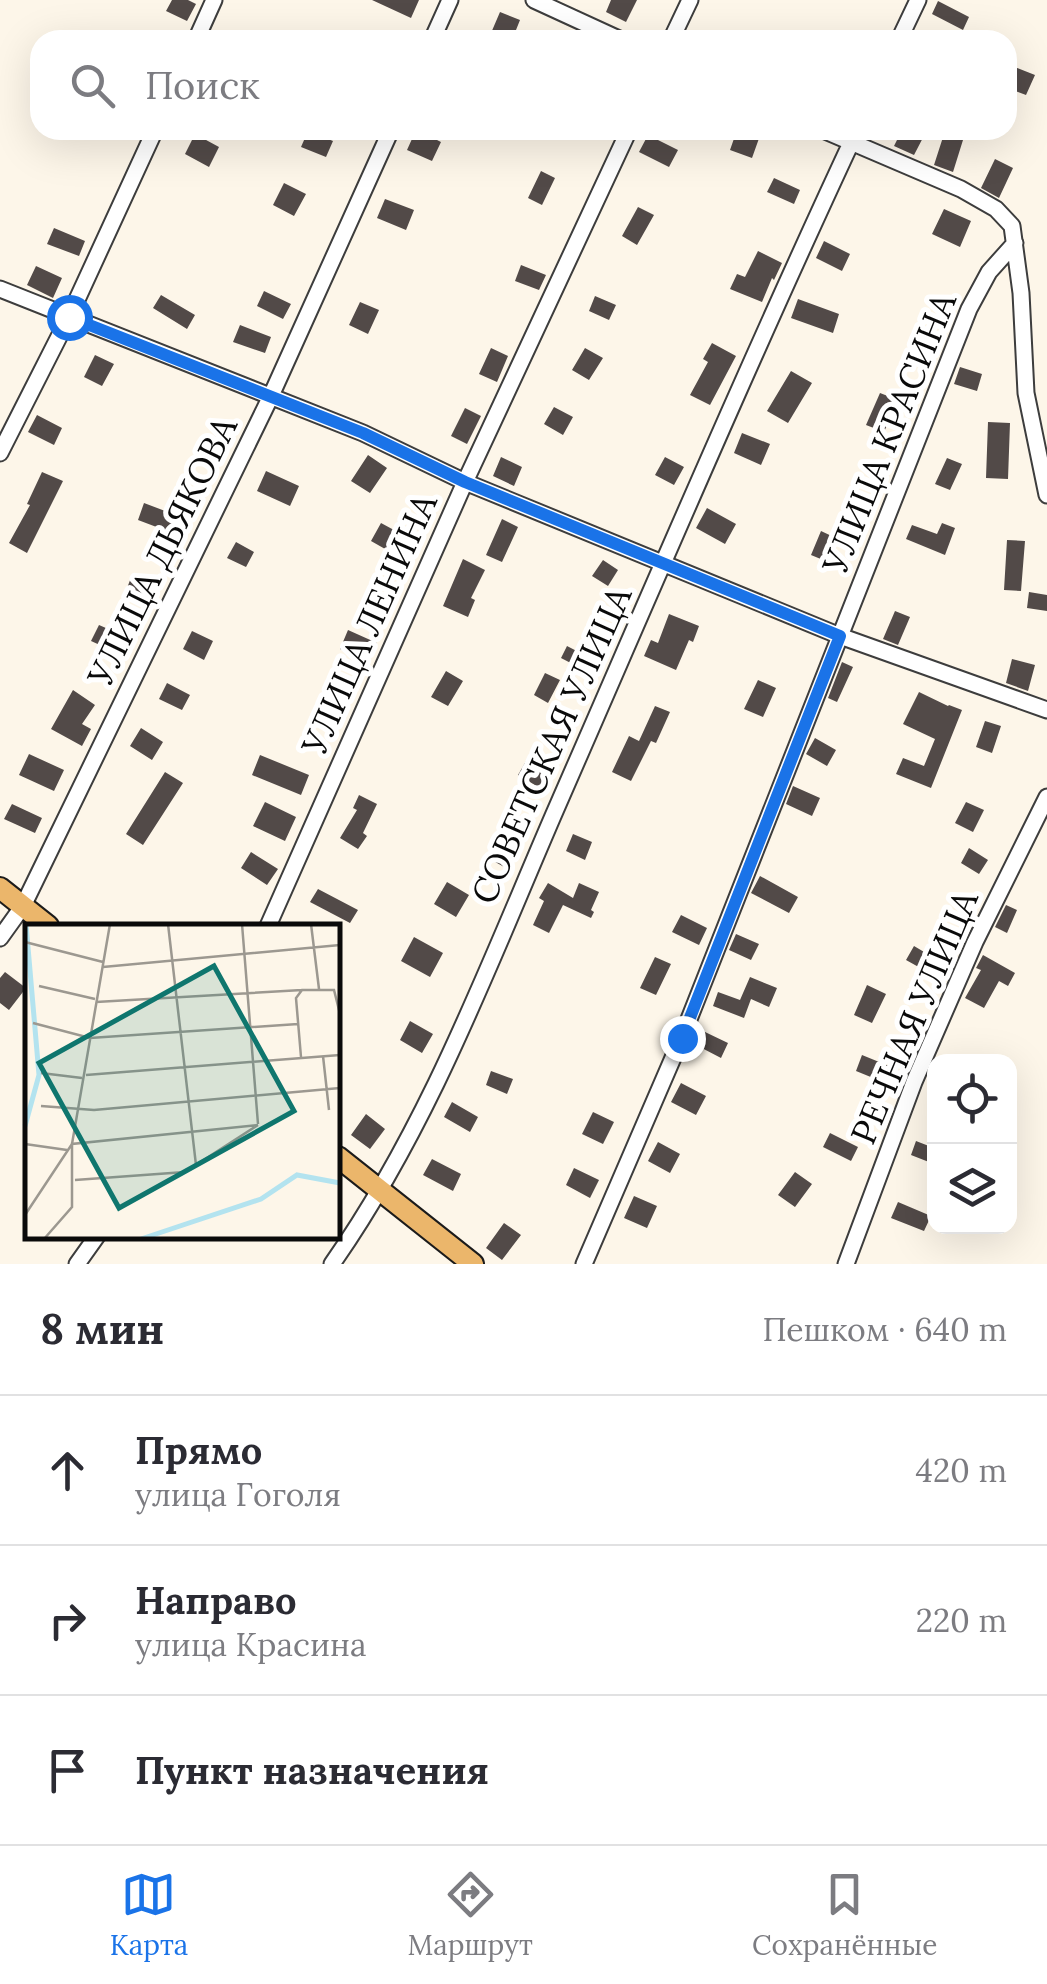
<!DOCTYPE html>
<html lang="ru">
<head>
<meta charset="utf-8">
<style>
	body { margin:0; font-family:Lora,serif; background:#f2f2f3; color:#2b2b33 }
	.controls { position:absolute; right:30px; bottom:30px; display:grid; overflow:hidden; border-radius:20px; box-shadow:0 10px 40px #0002 }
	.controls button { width:90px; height:90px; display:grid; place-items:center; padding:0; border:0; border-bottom:2px solid #e1e1e2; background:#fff; color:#2b2b33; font:50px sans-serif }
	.stop { position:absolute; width:30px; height:30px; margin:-22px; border:8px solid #1a73e8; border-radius:50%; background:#fff }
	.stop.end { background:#1a73e8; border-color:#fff; box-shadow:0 2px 10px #0008 }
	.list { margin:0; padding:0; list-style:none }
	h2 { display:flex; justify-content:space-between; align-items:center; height:130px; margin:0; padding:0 40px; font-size:42px }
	h2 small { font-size:32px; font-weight:400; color:#7c7c81 }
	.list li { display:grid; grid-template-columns:65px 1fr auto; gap:30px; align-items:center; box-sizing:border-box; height:150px; padding:0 40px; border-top:2px solid #e1e1e2 }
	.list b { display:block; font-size:38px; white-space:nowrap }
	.list p { margin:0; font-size:32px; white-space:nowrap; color:#7c7c81 }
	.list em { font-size:32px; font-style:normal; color:#7c7c81 }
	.icon { flex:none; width:55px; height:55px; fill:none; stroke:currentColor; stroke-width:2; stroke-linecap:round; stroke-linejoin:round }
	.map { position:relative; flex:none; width:1047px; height:1264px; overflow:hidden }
	.search { position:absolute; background:#fff; box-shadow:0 10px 40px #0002; left:30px; right:30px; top:30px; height:110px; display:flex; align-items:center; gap:25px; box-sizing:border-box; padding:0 35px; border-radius:30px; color:#7c7c81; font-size:38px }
	.sheet { height:580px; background:#fff }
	nav { display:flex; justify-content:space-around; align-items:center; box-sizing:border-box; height:140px; border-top:2px solid #e1e1e2; background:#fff; font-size:28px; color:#7c7c81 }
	nav a { display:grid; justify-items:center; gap:5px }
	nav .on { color:#1a73e8 }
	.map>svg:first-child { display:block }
</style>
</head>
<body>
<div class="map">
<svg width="1047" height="1264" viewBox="0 0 1047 1264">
	<rect width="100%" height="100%" fill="#fdf6e9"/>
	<path fill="#524a48" d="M172,0H188L196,4L187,21L166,11Z
		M372,0H419L411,18Z
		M611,0H637L626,22L606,12Z
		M938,1L969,17L963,30L932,14Z
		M500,12L520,20L512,40H488Z
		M1012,66L1035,75L1026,95L1007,88V78Z
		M416,130H439L435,139L441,142L432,161L407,150Z
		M737,130H762L752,158L730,150Z
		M902,130H927L914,155L894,146Z
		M308,131L333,141L326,157L301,147Z
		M195,134L219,147L209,167L185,154Z
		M944,134L963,140L953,172L934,165Z
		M648,135L678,150L669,167L639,152Z
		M995,159L1013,168L999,198L981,188Z
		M541,171L555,178L542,205L528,198Z
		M774,178L800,190L794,204L767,192Z
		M284,183L306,194L294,216L273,205Z
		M385,199L414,210L406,230L377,218Z
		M638,207L654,215L637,245L622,236Z
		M944,209L971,221L960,247L932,234Z
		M54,228L85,241L79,256L47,244Z
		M824,241L850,254L842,271L816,258Z
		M758,251L782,263L774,280L772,278L762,302L730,289L737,274L745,277Z
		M521,265L546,275L539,290L515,281Z
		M36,266L62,278L53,298L27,285Z
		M264,291L291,304L283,319L257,306Z
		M161,295L195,315L187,329L153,308Z
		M595,296L616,305L609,320L589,311Z
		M798,299L839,314L833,333L791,318Z
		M360,302L379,310L368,334L349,325Z
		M240,325L271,337L265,353L233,342Z
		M712,343L736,356L710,405L690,395L708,362L703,359Z
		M491,348L508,356L497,382L479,374Z
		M585,348L603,358L589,380L572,370Z
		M95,355L114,364L102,386L84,377Z
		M960,367L982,374L977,391L954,384Z
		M791,371L812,383L788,423L767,411Z
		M880,393L898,400L884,432L866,425Z
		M554,407L573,417L563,435L544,424Z
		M465,408L481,416L467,444L451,436Z
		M37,415L62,428L54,445L28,432Z
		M988,422L1010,423L1008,479L986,478Z
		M742,433L770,444L761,465L734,453Z
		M368,455L387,468L370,493L351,481Z
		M501,457L522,467L514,486L493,476Z
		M665,457L684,467L674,485L655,475Z
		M947,458L962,464L950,490L935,484Z
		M266,471L299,486L290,506L257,491Z
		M42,472L63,481L27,553L9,543L30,505L27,504Z
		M144,503L181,517L175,534L138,520Z
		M707,508L736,524L725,544L696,528Z
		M502,519L518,527L502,562L486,555Z
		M381,523L418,543L408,562L371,541Z
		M942,523L955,528L945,555L906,539L912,525L937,534Z
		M821,531L838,539L828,562L811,555Z
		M1007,540L1025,541L1021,591L1004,590Z
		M236,542L254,552L246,567L227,558Z
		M463,559L485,570L471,598L475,600L468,617L443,606Z
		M603,560L618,570L608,586L592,576Z
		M132,575L154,584L147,604L124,596Z
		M1029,592L1047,595V611L1027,608Z
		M895,611L910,617L898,645L883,639Z
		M669,614L699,626L693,642L689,640L676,670L644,656L651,640L658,643Z
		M99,625L129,638L122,655L91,641Z
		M348,630L377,643L368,662L340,649Z
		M192,631L213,641L204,660L183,649Z
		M567,646L596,661L590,673L561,658Z
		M1012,659L1035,665L1028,691L1006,683Z
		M842,662L853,667L837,702L828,698Z
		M446,671L463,681L448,706L431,697Z
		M545,673L560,680L548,703L534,695Z
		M758,680L776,688L763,717L744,709Z
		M167,683L190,695L182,710L159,699Z
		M73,690L95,705L82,724L91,729L82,746L51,729Z
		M919,692L948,706L949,705L962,710L931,788L896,774L903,758L924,766L935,739L903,724Z
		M655,706L670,712L656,743L651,741L631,781L612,772L629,736L639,741Z
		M985,721L1001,726L992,753L976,747Z
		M141,728L163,742L152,760L130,746Z
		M815,738L836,750L827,766L806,754Z
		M29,754L64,770L54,791L19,775Z
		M260,755L309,775L301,795L252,775Z
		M526,761L548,774L540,788L518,775Z
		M165,772L183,783L143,845L126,834Z
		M793,786L820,798L812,816L786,804Z
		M359,795L377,804L363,833L367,836L358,849L340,838L357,810L353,808Z
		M265,802L296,817L285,841L253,826Z
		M966,802L984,810L973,832L955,823Z
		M12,804L42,818L35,833L4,819Z
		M503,831L521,841L506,868L488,858Z
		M573,834L592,842L585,860L566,851Z
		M969,848L988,860L979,874L961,863Z
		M251,852L278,869L267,885L241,868Z
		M760,876L798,897L789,913L751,893Z
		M447,882L469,895L456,917L434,904Z
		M548,883L573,898L579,883L599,892L591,910L594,912L591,918L563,905L549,933L533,925L544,901L539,898Z
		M318,889L358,910L350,923L310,902Z
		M1006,905L1017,910L1007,933L995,927Z
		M681,915L707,928L699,945L672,932Z
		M736,934L759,944L751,960L729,950Z
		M414,937L443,953L430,977L401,961Z
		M914,946L941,962L933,975L906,960Z
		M983,955L1015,973L1008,986L999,981L984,1008L965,998L981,970L976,968Z
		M655,957L671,964L656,995L640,988Z
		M5,972L26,988L9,1010L0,1003V978Z
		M750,977L777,988L769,1007L751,999L744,1018L713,1006L718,992L740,1000Z
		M867,985L886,994L872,1023L854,1015Z
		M410,1021L433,1034L422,1053L400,1040Z
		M705,1032L728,1043L721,1058L698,1046Z
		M862,1055L889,1066L883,1082L856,1071Z
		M491,1071L513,1079L507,1094L486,1085Z
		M681,1083L706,1096L696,1115L671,1102Z
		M452,1102L478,1117L470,1132L444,1117Z
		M593,1112L614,1122L603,1144L582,1134Z
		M366,1114L385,1129L370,1149L351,1135Z
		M830,1133L858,1147L851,1161L823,1147Z
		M916,1141L934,1148V1164L911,1155Z
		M658,1142L680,1154L670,1173L648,1161Z
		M432,1159L461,1174L453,1191L423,1175Z
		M574,1168L599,1180L590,1198L566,1185Z
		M795,1172L812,1184L795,1207L778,1195Z
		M634,1196L657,1206L647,1228L624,1218Z
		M898,1202L931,1216L924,1231L891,1218Z
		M504,1223L521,1235L502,1260L486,1248Z"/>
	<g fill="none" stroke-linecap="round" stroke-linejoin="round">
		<g stroke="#3d3d3d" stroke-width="19">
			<path id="minor" d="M534,0L621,40
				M196,40L214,0
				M432,40L450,0
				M671,40L690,0
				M899,40L918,0
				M823,130L961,189L996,209L1012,226L1021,293L1026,393L1047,495
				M0,289L363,433L465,482L840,636L1047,710
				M0,453L69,317L155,130
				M268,926L465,482L629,130
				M0,938L23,906L270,398L391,130
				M77,1264L97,1236
				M332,1264C428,1127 487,969 553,816C653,587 751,357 857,130
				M584,1264L682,1037L969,309L989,272L1015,243
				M846,1264L914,1082L975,942L1047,797"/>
		</g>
		<g stroke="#1b1b1b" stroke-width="24">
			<path id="major" d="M0,888L48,926
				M338,1157L473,1264"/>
		</g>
		<use href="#minor" stroke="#fff" stroke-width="15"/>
		<use href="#major" stroke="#ebb66b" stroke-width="20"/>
	</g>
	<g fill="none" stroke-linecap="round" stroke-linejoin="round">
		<path stroke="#1a73e8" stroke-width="12" d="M69,317L363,433L465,482L840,636L682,1038"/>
	</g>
	<g text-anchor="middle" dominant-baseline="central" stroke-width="10" stroke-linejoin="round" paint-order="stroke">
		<g font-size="35" fill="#0a0a0a" stroke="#fff">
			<text transform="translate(889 433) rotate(-68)">УЛИЦА КРАСИНА</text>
			<text transform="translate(162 551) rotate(-64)">УЛИЦА ДЬЯКОВА</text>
			<text transform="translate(369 624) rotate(-66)">УЛИЦА ЛЕНИНА</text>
			<text transform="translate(551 745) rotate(-66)">СОВЕТСКАЯ УЛИЦА</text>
			<text transform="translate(914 1017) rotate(-67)">РЕЧНАЯ УЛИЦА</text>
		</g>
	</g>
	<g transform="translate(25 924)">
		<rect width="315" height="315" fill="#fdf6e9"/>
		<path fill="none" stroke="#b3e3ef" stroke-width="5" d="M0,202L14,151L1,0M116,315L236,275L272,251L315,259"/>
		<path fill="none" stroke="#9c9890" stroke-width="2.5" d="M143,0L171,241M217,0L233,200M286,0L294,65M0,18L78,38M78,43L315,21M14,62L70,75M71,78L277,66M8,99L65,114L273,100M298,132L304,186M276,133L271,74L277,66H309L315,90M16,149L57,154M61,151L315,131M16,182L69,186L315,164M0,220L42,226M50,256L160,248L233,201M0,291L47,220L85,0M19,315L47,283V220L233,201"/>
		<path fill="#0f766e" fill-opacity="0.15" stroke="#0f766e" stroke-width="5" d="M189,42L269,187L94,284L14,139Z"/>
		<rect width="315" height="315" fill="none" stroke="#0a0a0a" stroke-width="5"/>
	</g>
</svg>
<div class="controls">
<button><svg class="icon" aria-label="locate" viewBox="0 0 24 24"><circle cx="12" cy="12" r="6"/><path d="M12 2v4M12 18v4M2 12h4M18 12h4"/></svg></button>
<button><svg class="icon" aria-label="layers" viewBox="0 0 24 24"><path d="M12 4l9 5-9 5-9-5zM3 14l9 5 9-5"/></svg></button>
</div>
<div class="stop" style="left:69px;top:317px"></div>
<div class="stop end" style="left:682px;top:1038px"></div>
<div class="search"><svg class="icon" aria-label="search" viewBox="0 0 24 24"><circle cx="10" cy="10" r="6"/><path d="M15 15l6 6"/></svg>Поиск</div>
</div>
<section class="sheet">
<h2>8 мин<small>Пешком · 640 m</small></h2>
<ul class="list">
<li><svg class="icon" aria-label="ahead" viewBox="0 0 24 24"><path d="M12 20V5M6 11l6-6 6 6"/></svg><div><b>Прямо</b><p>улица Гоголя</p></div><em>420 m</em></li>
<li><svg class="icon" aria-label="right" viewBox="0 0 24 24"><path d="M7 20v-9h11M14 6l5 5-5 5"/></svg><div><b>Направо</b><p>улица Красина</p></div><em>220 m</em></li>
<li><svg class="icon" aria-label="arrive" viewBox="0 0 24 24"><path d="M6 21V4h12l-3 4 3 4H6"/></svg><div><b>Пункт назначения</b></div></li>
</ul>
</section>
<nav>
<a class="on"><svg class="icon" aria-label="map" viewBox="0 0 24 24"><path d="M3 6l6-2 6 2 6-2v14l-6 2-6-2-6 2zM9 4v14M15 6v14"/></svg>Карта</a>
<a><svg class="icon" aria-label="directions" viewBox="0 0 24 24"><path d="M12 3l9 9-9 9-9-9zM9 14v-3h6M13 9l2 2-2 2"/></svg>Маршрут</a>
<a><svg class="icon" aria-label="saved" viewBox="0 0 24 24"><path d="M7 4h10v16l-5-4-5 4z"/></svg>Сохранённые</a>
</nav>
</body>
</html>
